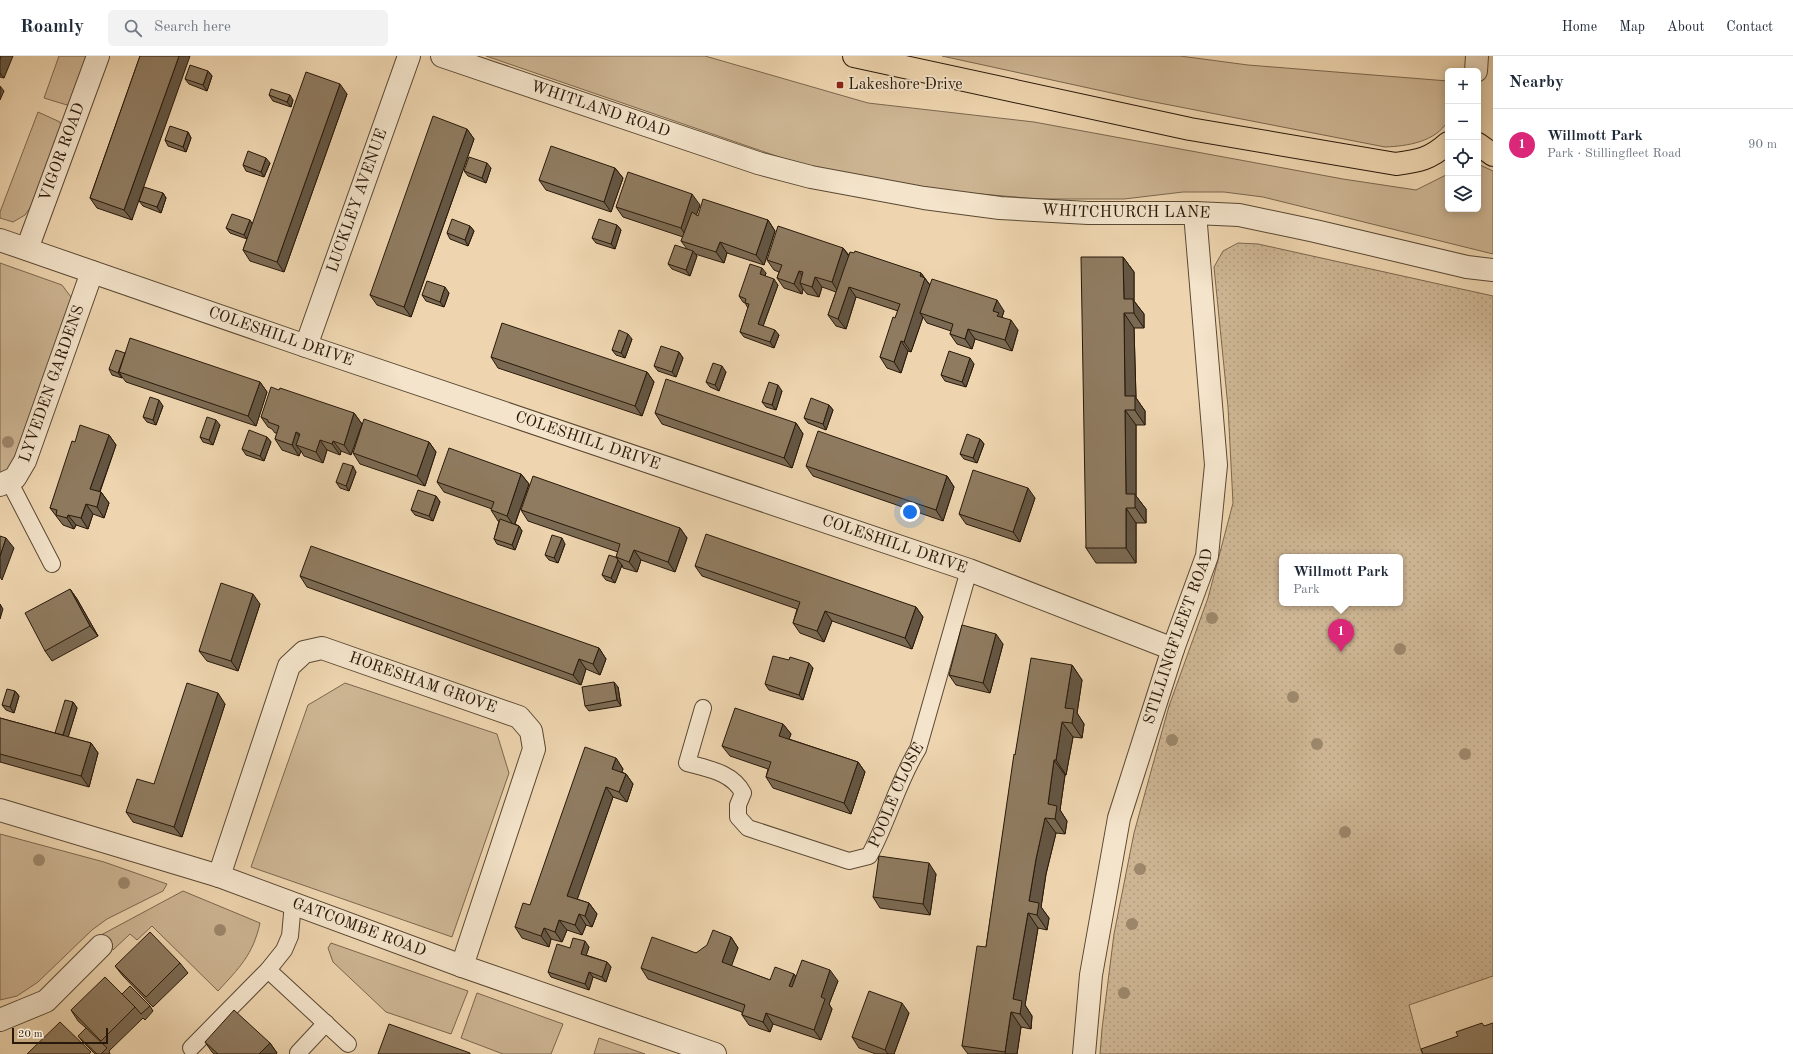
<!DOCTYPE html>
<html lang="en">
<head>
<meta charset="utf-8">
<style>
	body { margin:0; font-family:"Old Standard TT",serif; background:#f2f2f3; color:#1f2937 }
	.controls { position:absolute; right:12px; top:12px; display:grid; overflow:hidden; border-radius:6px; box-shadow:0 2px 10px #0003 }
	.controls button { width:36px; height:36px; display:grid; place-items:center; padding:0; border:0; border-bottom:1px solid #e0e1e3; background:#fff; color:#1f2937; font:20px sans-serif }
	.scale { position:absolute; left:12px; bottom:10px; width:96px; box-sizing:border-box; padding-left:4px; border:2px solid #29190a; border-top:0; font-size:11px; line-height:14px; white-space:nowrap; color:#29190a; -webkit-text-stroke:3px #f4e4cb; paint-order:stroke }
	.you { position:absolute; left:910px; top:456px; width:14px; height:14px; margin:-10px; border:3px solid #fff; border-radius:50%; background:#1a73e8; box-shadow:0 0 0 6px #1a73e833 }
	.badge { display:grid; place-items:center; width:26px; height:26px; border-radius:50%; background:#db2777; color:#fff; font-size:13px; font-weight:700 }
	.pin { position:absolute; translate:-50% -33px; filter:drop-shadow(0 1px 2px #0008) }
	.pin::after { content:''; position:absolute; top:21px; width:14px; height:12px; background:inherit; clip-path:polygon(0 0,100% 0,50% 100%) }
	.popup { position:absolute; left:1279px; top:498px; width:124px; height:52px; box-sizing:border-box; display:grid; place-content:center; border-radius:6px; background:#fff; filter:drop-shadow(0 1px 3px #0005); font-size:13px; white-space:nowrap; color:#747a83 }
	.popup b { font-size:15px; color:#1f2937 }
	.popup::after { content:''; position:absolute; left:50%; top:100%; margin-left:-8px; border:8px solid transparent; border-top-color:#fff }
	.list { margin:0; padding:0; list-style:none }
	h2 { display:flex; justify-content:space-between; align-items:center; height:52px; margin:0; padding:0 16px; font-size:17px }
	h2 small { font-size:13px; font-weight:400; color:#747a83 }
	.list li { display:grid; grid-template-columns:26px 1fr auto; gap:12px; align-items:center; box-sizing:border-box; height:72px; padding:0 16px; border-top:1px solid #e0e1e3 }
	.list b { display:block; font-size:15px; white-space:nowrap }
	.list p { margin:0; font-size:13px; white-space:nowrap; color:#747a83 }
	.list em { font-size:13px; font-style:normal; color:#747a83 }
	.icon { flex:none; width:22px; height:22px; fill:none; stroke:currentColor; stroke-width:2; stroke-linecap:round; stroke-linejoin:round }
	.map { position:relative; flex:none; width:1493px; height:998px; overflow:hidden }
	header { display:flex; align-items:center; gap:24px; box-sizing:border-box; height:56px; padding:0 20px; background:#fff; border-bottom:1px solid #e0e1e3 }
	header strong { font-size:19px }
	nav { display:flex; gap:22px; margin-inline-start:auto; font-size:14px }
	.search { width:280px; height:36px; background:#f2f2f3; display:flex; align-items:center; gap:10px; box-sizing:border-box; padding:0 14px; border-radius:6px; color:#747a83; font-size:15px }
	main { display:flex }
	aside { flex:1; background:#fff }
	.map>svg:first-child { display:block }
</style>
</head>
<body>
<header>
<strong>Roamly</strong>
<div class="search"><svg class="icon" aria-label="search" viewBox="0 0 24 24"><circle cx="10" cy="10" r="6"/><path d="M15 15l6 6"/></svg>Search here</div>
<nav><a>Home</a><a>Map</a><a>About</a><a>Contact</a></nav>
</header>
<main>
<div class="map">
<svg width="1493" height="998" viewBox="0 0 1493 998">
	<defs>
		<pattern id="park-dots" width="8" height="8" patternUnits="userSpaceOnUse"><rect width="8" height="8" fill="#cdb593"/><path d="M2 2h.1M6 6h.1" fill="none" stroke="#b09b7d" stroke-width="1.8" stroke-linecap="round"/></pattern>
	</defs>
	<rect width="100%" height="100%" fill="#eed5af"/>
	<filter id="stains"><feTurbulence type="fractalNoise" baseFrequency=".005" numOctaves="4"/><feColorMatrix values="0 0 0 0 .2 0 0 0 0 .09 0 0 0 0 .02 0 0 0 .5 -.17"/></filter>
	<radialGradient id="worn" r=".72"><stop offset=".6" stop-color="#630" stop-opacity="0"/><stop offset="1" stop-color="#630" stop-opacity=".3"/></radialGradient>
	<path fill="#cdb593" stroke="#7b674e" d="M59,0H89L71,48L67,49L44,42Z
		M486,0H705L868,47L1034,66L1343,123L1416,134L1448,118V153H1478V108L1493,115V198L1263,141L1224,136H1183L1124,143H1038L912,132L811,112Z
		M942,0H1180L1248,9L1448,25V65C1435,86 1408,90 1385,91L1139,43Z
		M38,56L60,66L61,72L36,143L25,159L13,166L0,162V156Z
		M0,207L62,229L71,241L73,252L20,404L9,414L0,417Z
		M345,627L497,678L509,717L452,881L251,811L308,649Z
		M0,778L104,806L167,828L163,835L107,863L92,874L38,926L17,940L0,944Z
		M183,835L260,867C253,899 239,912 218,935L152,870L137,884L130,878L113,894L101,879Z
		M331,887L468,935L451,978L386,956L333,906L328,892Z
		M477,937L563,968L551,998H503L461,982Z
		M599,982L645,998H594Z"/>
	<path fill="url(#park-dots)" stroke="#7b674e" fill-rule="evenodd" d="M1238,187L1258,188L1493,240V920L1409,949L1422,998H1100L1102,973L1114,878L1134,777L1169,650L1208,542L1233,447L1228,351L1214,211L1223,195ZM1282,501H1400V547H1282Z"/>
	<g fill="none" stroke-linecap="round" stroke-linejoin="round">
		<g stroke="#5a4833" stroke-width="18">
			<g id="lane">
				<path d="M9,425L52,508"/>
				<path id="s1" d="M703,652L687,707C708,713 732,716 743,737L738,749V761L748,772L849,805L869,800C888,766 897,727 918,693L969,514"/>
				<path d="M268,914L348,988"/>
				<path d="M191,992L268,914L284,894L290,880L293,847"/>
				<path d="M298,997L326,967"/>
			</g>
		</g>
		<g stroke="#5a4833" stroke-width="24">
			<g id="street">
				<path id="s2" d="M442,0L758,107L811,121L924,142L1000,152L1088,157H1195L1239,159L1315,175L1467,211L1493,214"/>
				<path d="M1476,15L1477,0"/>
				<path id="s3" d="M0,184L306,290L969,514L1173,593"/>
				<path id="s4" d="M27,193L98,0"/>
				<path id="s5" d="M306,290L409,0"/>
				<path id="s6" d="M0,429L15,422L25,405L92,216"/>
				<path id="s7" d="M0,754L219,820L462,910L715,998"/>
				<path id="s8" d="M219,820L289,610L304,596L322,592L519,661L531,675L534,693L462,910"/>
				<path d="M0,964L46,945L101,890"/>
				<path id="s9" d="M1084,998L1091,919L1119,762L1173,593L1207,500L1216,409L1195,157"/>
			</g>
		</g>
		<g stroke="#29190a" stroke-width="24">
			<path id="highway" d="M854,0L1190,73L1396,108C1419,105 1430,103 1448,87
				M1478,88L1493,99"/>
		</g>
		<use href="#lane" stroke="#f4e4cb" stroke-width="16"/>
		<use href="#street" stroke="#f4e4cb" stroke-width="22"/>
		<use href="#highway" stroke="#eed5af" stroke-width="22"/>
	</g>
	<g fill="#9d876b">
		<circle cx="8" cy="386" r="6"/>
		<circle cx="1212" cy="562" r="6"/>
		<circle cx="1400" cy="593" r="6"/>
		<circle cx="1293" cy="641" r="6"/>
		<circle cx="1172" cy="684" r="6"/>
		<circle cx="1317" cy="688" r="6"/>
		<circle cx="1465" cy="698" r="6"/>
		<circle cx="1345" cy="776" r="6"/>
		<circle cx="39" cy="804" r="6"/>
		<circle cx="1140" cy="813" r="6"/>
		<circle cx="124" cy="827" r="6"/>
		<circle cx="1132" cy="868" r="6"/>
		<circle cx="220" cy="874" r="6"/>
		<circle cx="1124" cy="937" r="6"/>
	</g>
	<path fill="#7b6a53" stroke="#29190a" d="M0,0L4,22L0,21Z
		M140,0L132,164L97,152L90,142Z
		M208,15L212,20L207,35L189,28L185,23Z
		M347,38L284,216L250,205L243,194L247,183L230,177L226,172L252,168Z
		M269,39L293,44L291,51L273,45Z
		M467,73L474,83L411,261L377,249L370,239Z
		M188,76L191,82L186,96L168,90L165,84Z
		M270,107L264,121L246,115L243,109Z
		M491,112L486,127L468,120L464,115Z
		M615,112L623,122L611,156L546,134L539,124Z
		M163,137L166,142L161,157L143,150L139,145Z
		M700,149L696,159L698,160L768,164L775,175L764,209L727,197L724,207L695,198L697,200L690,220L672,213L668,208L687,193L681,185L683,181L623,161L616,151Z
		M617,169L621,174L615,193L596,187L592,182Z
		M470,170L474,175L468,190L450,183L447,177Z
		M843,192L849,199L921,217L930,229L1004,255L1002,261L1018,274L1012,295L975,283L972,293L957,288L950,278L951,275L927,267L923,261L911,296L908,295L901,317L887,312L880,301L898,255L856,241L846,273L836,270L828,259L836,236L822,231L819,241L807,238L803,233L802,238L784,232L777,222L779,216L774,214L767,204Z
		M1123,201L1134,216V245L1144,258V272H1134L1136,342L1145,355V369H1136V440L1146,453V467H1136V507H1096L1086,492Z
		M766,217L765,220L778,229L763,270L779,279L774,292L744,281L740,276L748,252L745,247L743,246L739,240Z
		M449,237L444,251L426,245L422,239Z
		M632,283L625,302L616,299L612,294Z
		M679,296L683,302L676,321L658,315L654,310Z
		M125,297L260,326L267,336L256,370L126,326L122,321V322L112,319L109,313Z
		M491,301L647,316L654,326L642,360L498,312Z
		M974,308L966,331L945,325L941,319Z
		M726,316L719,335L710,331L706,326Z
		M782,335L776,354L766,351L762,346Z
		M829,349L833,354L826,374L808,367L804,362Z
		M163,350L156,369L147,366L143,361Z
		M354,357L362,368L351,399L341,395L340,399L327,394L323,407L304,400L301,395L299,400L282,394L275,383L277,377H275L272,373L268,371L261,361Z
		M655,357L796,367L803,378L792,412L662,368Z
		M220,369L213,389L203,386L200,381Z
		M109,379L116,389L100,436H101L109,447L104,462L93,458L88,473L76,469L74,473L63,469L50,452L75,386Z
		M267,381L271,386L264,405L246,399L242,393Z
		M980,383L984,388L977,407L964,403L960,398Z
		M429,386L436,396L425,430L360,408L353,397Z
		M806,410L947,420L954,431L943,465L813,420Z
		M356,416L349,435L340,432L336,426Z
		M521,418L529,428L515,468L519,470L522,475L515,494L497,488L494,483L499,465H498L491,454L492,453L444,436L437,426Z
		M436,440L440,446L433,465L415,459L411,454Z
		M1035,442L1020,486L966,468L959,458Z
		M521,454L680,472L687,482L675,516L641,504L637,516L623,512L622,509L615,527L606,524L602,519L616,501L618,496L528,465Z
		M565,488L558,507L549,504L545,499Z
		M695,510L916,551L923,561L912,593L832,565L824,586L800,577L793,567L797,553L702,520Z
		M300,520L599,592L606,603L600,619L586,613L581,629L307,531Z
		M70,533L77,543L98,580L52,605L45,595Z
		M260,548L238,615L207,605L199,595Z
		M1003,588L990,637L956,629L949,619Z
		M1072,609L1082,624L1077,657L1084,668L1082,682L1073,681L1066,719H1065L1060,754L1067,765L1065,778L1056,777L1046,818L1041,851L1049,862L1047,874L1038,872L1025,949L1032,960L1031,973L1021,971L1017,998H968L962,990L986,891L1015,699Z
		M813,612L803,644L769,634L765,628Z
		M618,631L621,650L589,655L585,650Z
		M15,635L19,640L14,657L6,654L2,649Z
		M73,646L77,652L68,681L91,687L98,697L89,731L0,706V662L55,677Z
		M225,648L182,781L133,766L126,756L154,728Z
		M783,668L791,678L789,683L858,706L865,716L851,758L773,732L766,721L768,713L730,700L722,690Z
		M616,702L623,713L622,716L626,718L633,728L627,746L613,741L577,843L589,847L597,858L592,871L586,869L582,879L567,874L562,886L551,883L549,891L522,882L515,871L530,849Z
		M936,818L930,859L880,852L873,841Z
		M731,881L738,892L731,910L770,924L794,918L796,921L838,925L829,948L832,953L821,984L773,968L770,976L749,969L742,959V956L648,923L641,912L696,897Z
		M589,891L586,899L607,906L611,911L606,926L593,921L589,934L551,921L548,916L570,892Z
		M180,907L188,917L153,951L123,920L115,910Z
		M122,938L150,950L153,955L145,964L143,962L109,995L110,998H95L82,985L78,980L86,972L78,965L71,954Z
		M909,957L894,998H876L859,992L852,981Z
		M205,986L270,987L277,997L276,998H214L212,996Z"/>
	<path fill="#645643" stroke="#29190a" d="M1,0H13L4,22L0,17V4Z
		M179,0H190L132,164L124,154Z
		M208,15L212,20L207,35L203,29Z
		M340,28L347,38L284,216L277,206Z
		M0,30L4,35L0,44Z
		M290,39L293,44L291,51L287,46Z
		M467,73L474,83L411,261L404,251Z
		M188,76L191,82L186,96L183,91Z
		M266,102L270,107L264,121L261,116Z
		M487,107L491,112L486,127L482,122Z
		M615,112L623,122L611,156L604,146Z
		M163,137L166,142L161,157L157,151Z
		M692,138L700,149L688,183L681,172Z
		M250,164L253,169L248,184L244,179Z
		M768,164L775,175L764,209L756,199Z
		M617,169L621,174L615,193L611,188Z
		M470,170L474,175L468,190L465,184Z
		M720,186L727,197L724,207L716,196Z
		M843,192L850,202L839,237L832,226Z
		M693,195L697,200L690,220L686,214Z
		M1123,201L1134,216V245L1144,258V272L1124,243Z
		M762,212L766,217L764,223L760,218Z
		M799,215L806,225L800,227L803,233L802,238L794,228Z
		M921,217L932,232L920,257L923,261L911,296L904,286Z
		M815,221L822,231L819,241L812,231Z
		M774,223L778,229L762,273L758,268Z
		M445,231L449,237L444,251L440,246Z
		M849,231L856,241L846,273L838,263Z
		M997,244L1004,255L1002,261L1004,270L993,255Z
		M1124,257L1134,272L1136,342L1145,355V369L1125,340Z
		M1011,264L1018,274L1012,295L1005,284Z
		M968,273L975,283L972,293L965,283Z
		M775,274L779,279L774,292L770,286Z
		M628,278L632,283L625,302L621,297Z
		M901,285L908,295L901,317L894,306Z
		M679,296L683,302L676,321L672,316Z
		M970,302L974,308L966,331L962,326Z
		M722,310L726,316L719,335L715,329Z
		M119,316L122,321V322L118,317Z
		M647,316L654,326L642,360L635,350Z
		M260,326L267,336L256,370L248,360Z
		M778,329L782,335L776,354L772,349Z
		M159,344L163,350L156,369L153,364Z
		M829,349L833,354L826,374L823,368Z
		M1125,354L1136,369V440L1146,453V467L1126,438Z
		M354,357L362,368L351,399L344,389Z
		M216,364L220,369L213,389L209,384Z
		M796,367L803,378L792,412L784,402Z
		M296,376L304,386L296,389L301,395L299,400L292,389Z
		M109,379L116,389L97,443L90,433Z
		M267,381L271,386L264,405L260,400Z
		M980,383L984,388L977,407L973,402Z
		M320,384L327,394L323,407L316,396Z
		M333,385L341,395L340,399L332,388Z
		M429,386L436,396L425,430L417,420Z
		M353,410L356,416L349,435L346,430Z
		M521,418L529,428L514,470L507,460Z
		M947,420L954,431L943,465L936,454Z
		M1028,432L1035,442L1020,486L1013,476Z
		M101,436L109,447L104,462L97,451Z
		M436,440L440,446L433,465L429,460Z
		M86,448L93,458L88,473L81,462Z
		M1126,452L1136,467V507L1126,492Z
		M68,459L76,469L74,473L67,462Z
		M519,470L522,475L515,494L512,489Z
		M680,472L687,482L675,516L668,506Z
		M6,482L14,492L2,524L0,521V500Z
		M562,482L565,488L558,507L554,502Z
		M634,494L641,504L637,516L629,506Z
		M618,504L622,509L615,527L611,522Z
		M70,533L77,543L98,580L90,570Z
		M253,538L260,548L238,615L231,605Z
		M0,548L3,553L0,563Z
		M916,551L923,561L912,593L905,582Z
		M825,555L832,565L824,586L817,575Z
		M996,578L1003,588L990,637L983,627Z
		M599,592L606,603L600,619L593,608Z
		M579,603L586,613L581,629L573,619Z
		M809,607L813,612L803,644L799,639Z
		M1072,609L1082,624L1077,657L1084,668L1082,682L1072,667L1065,652Z
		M614,626L618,631L621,650L617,644Z
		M15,635L19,640L14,657L10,651Z
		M218,637L225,648L182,781L174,771Z
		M73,646L77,652L67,685L63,680Z
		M1062,666L1073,681L1066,719L1056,704Z
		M783,668L791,678L786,690L779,680Z
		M91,687L98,697L89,731L81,720Z
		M616,702L623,713L619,723L612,713Z
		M1054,704L1065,719L1060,754L1067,765L1065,778L1055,763L1048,748Z
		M858,706L865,716L851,758L844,747Z
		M626,718L633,728L627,746L619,736Z
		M606,731L613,741L575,850L567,840Z
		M1045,762L1056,777L1046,818L1041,851L1049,862L1047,874L1037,859L1029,845L1036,803Z
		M929,807L936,818L930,859L923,848Z
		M589,847L597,858L592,871L585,860Z
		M1028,857L1038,872L1025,949L1032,960L1031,973L1020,958L1013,943Z
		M579,858L586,869L582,879L575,869Z
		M559,864L567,874L562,886L555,876Z
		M544,872L551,883L549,891L541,880Z
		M731,881L738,892L729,917L722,906Z
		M585,885L589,891L585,903L581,898Z
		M607,906L611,911L606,926L602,921Z
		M830,914L838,925L829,948L832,953L821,984L814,974L821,941Z
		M589,916L593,921L589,934L585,928Z
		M794,918L801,928L796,941L789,930Z
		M902,947L909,957L894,998H888L885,994Z
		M1011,956L1021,971L1017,998H1006L1005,996Z
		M766,957L773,968L770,976L763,966Z
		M270,987L277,997L276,998H259Z"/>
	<path fill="#8f7b60" stroke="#29190a" d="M140,0H179L124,154L90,142Z
		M190,9L208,15L203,29L185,23Z
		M306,16L340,28L277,206L243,194Z
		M271,33L290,39L287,46L269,39Z
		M433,60L467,73L404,251L370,239Z
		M170,70L188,76L183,91L165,84Z
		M551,90L615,112L604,146L539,124Z
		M248,95L266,102L261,116L243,109Z
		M469,101L487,107L482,122L464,115Z
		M628,116L692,138L681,172L616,151Z
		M144,131L163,137L157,151L139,145Z
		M703,143L768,164L756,199L720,186L716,196L681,185L692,156L698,160Z
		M232,158L250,164L244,179L226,172Z
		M452,163L470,170L465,184L447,177Z
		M599,163L617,169L611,188L592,182Z
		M778,170L843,192L832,226L815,221L812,231L800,227L803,216L799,215L794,228L777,222L782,209L767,204Z
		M675,189L693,195L686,214L668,208Z
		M855,195L921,217L920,220L925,222L904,286L901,285L894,306L880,301L893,261L895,262L900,248L849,231L838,263L828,259L850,196L854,197Z
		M1081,201H1123L1124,243H1133L1134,257H1124L1125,340H1135V354H1125L1126,438H1135V452H1126V492H1086Z
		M750,208L762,212L760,218L774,223L758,268L775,274L770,286L740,276L749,248L745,247L746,243L739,240Z
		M932,223L997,244L993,255L999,257L997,260L1011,264L1005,284L968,273L965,283L950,278L953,268L920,257Z
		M427,225L445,231L440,246L422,239Z
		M502,267L647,316L635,350L491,301Z
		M619,274L628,278L621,297L612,294Z
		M130,282L260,326L248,360L119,316Z
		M661,290L679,296L672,316L654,310Z
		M116,294L125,297L118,317L109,313Z
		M949,295L970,302L962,326L941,319Z
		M713,307L722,310L715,329L706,326Z
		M666,323L796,367L784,402L655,357Z
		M769,326L778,329L772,349L762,346Z
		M271,331L279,334L280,332L354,357L344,389L333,385L332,388L320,384L316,396L296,389L300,378L296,376L292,389L275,383L279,370L268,366V364L261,361Z
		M150,341L159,344L153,364L143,361Z
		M811,342L829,349L823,368L804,362Z
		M207,361L216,364L209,384L200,381Z
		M364,363L429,386L417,420L353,397Z
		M80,369L109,379L90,433L101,436L97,451L86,448L81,462L68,459L67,462L56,459L57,454L50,452L72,385L75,386Z
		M249,374L267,381L260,400L242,393Z
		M818,375L947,420L936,454L806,410Z
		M967,378L980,383L973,402L960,398Z
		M449,392L521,418L507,460L491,454L494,446L437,426Z
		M343,407L353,410L346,430L336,426Z
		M973,414L1028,432L1013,476L959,458Z
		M533,420L680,472L668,506L634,494L629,506L616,501L620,488L521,454Z
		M418,434L436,440L429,460L411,454Z
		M500,463L519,470L512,489L494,483Z
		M706,478L916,551L905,582L825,555L817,575L793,567L800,546L695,510Z
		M552,479L562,482L554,502L545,499Z
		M0,480L6,482L0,500Z
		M311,490L599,592L593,608L579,603L573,619L300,520Z
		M609,499L618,502L616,501L618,504L611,522L602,519Z
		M221,527L253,538L231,605L199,595Z
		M70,533L90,570L45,595L25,557Z
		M962,569L996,578L983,627L949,619Z
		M773,600L789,604L790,601L809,607L799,639L765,628Z
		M1031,602L1072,609L1065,652L1074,653L1072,667L1062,666L1056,704H1054L1048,748L1057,750L1055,763L1045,762L1036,803L1029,845L1039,847L1037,859L1028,857L1013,943L1022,945L1020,958L1011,956L1005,996L962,990L977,890L986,891L1014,698L1015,699Z
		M614,626L617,644L585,650L582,631Z
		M187,627L218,637L174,771L126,756L137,723L154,728Z
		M7,633L15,635L10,651L2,649Z
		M65,644L73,646L63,679L55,677Z
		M735,652L783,668L779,680L858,706L844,747L766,721L771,706L722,690Z
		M0,662L91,687L81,720L0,698Z
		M585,691L616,702L612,713L626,718L619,736L606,731L567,840L589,847L585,860L579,858L575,869L559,864L555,876L544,872L541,880L515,871L523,847L530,849Z
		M879,800L929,807L923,848L873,841Z
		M713,874L731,881L722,906L770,924L775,911L794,918L789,930L792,931L802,904L830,914L821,941L825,943L814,974L766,957L763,966L742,959L745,949L641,912L652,881L696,897L707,889Z
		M150,876L180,907L146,941L115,910Z
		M573,882L585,885L581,898L607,906L602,921L589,916L585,928L548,916L557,888L570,892Z
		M105,921L135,951L101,985L71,954Z
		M130,930L150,950L141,958L135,951L122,938Z
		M869,935L902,947L885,994L852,981Z
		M234,954L270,987L259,998H218L205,986Z
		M60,966L91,996L89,998H27Z
		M1482,967L1484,970L1493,967V998H1423L1421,993L1458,980L1456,976Z
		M389,968L470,997V998H378Z
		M86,972L107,992L101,998H97L78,980Z"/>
	<rect fill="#8f2418" stroke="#f4e4cb" stroke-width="1.5" x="836" y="25" width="8" height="8" rx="2"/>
	<g text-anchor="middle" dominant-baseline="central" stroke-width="3.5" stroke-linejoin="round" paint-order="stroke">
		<g font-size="16" fill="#29190a" stroke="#f4e4cb" text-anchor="start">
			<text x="848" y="29">Lakeshore Drive</text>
		</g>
		<g font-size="16" fill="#29190a" stroke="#f4e4cb">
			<text stroke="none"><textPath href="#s2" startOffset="167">WHITLAND ROAD</textPath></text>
			<text stroke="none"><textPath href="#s4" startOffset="103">VIGOR ROAD</textPath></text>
			<text stroke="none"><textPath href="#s5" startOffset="154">LUCKLEY AVENUE</textPath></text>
			<text stroke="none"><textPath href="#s2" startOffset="706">WHITCHURCH LANE</textPath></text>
			<text stroke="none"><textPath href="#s3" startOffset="297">COLESHILL DRIVE</textPath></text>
			<text stroke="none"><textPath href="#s6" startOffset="118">LYVEDEN GARDENS</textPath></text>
			<text stroke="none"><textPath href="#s3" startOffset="621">COLESHILL DRIVE</textPath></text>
			<text stroke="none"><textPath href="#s3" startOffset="945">COLESHILL DRIVE</textPath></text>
			<text stroke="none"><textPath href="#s9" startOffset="430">STILLINGFLEET ROAD</textPath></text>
			<text stroke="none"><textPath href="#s8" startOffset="367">HORESHAM GROVE</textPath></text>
			<text stroke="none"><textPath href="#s1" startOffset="356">POOLE CLOSE</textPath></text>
			<text stroke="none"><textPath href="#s7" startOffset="378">GATCOMBE ROAD</textPath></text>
		</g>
	</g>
	<rect width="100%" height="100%" filter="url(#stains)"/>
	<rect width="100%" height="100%" fill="url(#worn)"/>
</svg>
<div class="controls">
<button>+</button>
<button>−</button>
<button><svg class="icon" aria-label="locate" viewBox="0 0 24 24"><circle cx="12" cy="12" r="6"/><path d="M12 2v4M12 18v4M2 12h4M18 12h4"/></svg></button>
<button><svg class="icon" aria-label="layers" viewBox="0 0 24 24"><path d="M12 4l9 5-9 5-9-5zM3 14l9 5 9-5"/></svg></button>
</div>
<div class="scale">20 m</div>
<div class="you"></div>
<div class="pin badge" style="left:1341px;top:596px">1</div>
<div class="popup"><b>Willmott Park</b>Park</div>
</div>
<aside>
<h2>Nearby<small></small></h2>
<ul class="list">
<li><span class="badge">1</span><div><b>Willmott Park</b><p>Park · Stillingfleet Road</p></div><em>90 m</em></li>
</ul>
</aside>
</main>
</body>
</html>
